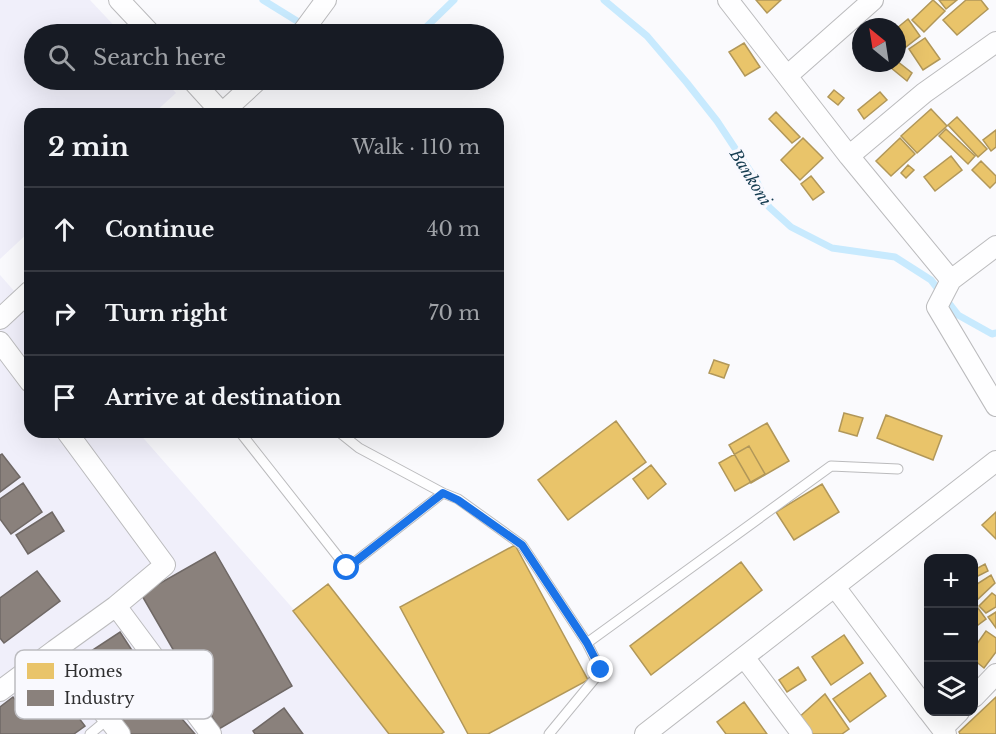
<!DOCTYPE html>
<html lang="en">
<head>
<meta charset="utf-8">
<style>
	body { margin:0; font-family:"Libre Baskerville",serif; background:#242831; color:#f1f3f6 }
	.controls { position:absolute; right:18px; bottom:18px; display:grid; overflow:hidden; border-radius:12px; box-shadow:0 6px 24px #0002 }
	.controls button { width:54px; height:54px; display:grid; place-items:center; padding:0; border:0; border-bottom:2px solid #363941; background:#171b24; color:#f1f3f6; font:30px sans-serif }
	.compass { position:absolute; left:852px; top:18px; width:54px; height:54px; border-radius:50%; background:#171b24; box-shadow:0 6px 24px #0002; rotate:330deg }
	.stop { position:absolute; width:18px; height:18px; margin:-14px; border:4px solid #1a73e8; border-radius:50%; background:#fff }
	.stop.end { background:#1a73e8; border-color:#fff; box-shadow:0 2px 6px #0008 }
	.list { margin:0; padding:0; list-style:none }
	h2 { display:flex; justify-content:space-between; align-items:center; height:78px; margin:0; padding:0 24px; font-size:26px }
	h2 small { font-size:20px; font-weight:400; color:#9ea1a6 }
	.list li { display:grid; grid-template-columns:39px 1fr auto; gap:18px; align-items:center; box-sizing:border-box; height:84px; padding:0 24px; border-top:2px solid #363941 }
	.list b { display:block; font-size:22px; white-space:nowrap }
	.list em { font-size:20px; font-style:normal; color:#9ea1a6 }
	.icon { flex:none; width:33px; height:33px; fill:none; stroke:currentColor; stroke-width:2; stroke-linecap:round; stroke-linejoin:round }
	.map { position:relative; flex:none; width:996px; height:734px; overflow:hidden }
	.search { position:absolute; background:#171b24; box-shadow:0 6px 24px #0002; left:24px; top:24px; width:480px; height:66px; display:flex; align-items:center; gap:15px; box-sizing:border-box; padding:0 21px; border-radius:33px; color:#9ea1a6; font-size:22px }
	.panel { position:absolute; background:#171b24; box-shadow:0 6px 24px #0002; left:24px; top:108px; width:480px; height:330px; border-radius:18px }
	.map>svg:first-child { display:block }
</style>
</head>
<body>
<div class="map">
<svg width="996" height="734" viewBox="0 0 996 734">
	<rect width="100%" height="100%" fill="#fafafd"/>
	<path fill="#f0effa" d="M0,0H90L122,34H34V80H164L176,93L153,114H30V231L0,259Z
		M0,275L30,309V432H138L403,734H0Z"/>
	<path fill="#e9c46a" stroke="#b19759" stroke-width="1.5" d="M756,0H781L767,13Z
		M933,0L945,11L924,32L912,20Z
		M939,0H957L946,9Z
		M966,0H981L988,9L957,35L943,20Z
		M908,19L920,36L897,54V28Z
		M925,38L940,59L923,70L909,49Z
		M744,43L760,67L745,76L729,52Z
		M897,61L912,73L907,81L890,67Z
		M834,90L844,98L838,105L828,97Z
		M880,92L887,100L864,119L858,110Z
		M931,109L947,126L917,153L901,136Z
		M776,112L800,137L792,143L769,119Z
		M957,117L987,149L978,157L948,125Z
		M946,129L975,156L968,164L939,136Z
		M996,130V147L991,151L983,140Z
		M803,138L823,158L800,180L781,160Z
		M900,138L915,154L891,176L876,161Z
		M951,156L962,170L935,191L924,177Z
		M981,161L996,176V182L990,188L972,170Z
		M908,165L914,170L906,178L901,173Z
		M811,176L824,192L813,200L801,184Z
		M714,360L729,365L724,378L709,373Z
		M844,413L863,418L857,436L839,431Z
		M886,415L942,436L933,460L877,438Z
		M616,421L646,462L568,520L538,480Z
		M767,423L789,461L751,483L729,445Z
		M749,446L765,474L735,491L719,463Z
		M651,465L666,484L648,499L633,479Z
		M822,484L839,512L794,540L776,512Z
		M996,512V539L982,525Z
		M515,545L588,680L488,734H468L400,607Z
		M741,562L762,590L651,675L630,646Z
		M985,564L988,571L978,576L974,570Z
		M991,575L995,583L976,601L974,597V586Z
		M328,584L444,732L441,734H389L293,611Z
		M992,593L996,596V607L986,613L979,606Z
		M978,608L986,619L974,628V611Z
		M996,612V628L988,617Z
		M986,631L996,638V652L984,668L974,660V648Z
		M844,635L863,663L831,685L812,657Z
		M798,667L806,680L787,692L779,680Z
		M870,673L886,696L850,722L833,699Z
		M825,694L849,729L842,734H809L797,719Z
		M996,697V734H960L959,732Z
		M744,702L767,734H726L717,722Z"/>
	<path fill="#8a817c" stroke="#6f6865" stroke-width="1.5" d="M2,454L20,477L0,492V455Z
		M23,483L42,512L11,534L0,519V499Z
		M52,512L64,531L28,554L16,535Z
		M215,552L292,686L219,729L141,594Z
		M37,571L60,601L4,643L0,638V598Z
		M120,632L152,681L110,708L79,659Z
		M54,685L85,726L74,734H0V707L13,697L22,709Z
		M158,691L195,734H130L120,722Z
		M284,708L303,734H255L253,731Z"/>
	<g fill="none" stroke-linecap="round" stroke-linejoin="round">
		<path stroke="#c8eafe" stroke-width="7" d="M263,0L318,34
			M604,0L647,36L687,83L717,121L756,180L769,207L791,227L832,248L895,257L931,280L958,315L992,334L996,333
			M419,34L454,0"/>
		<g stroke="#bbbbbd" stroke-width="11">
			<path id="service" d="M240,432L347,568L443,493
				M339,432L359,448L443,493L458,499L522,545L587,643L831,466L898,469
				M90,734L108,719
				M549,734L601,671L587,643"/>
		</g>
		<g stroke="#bbbbbd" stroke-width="22">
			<path id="minor" d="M119,0L151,34
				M728,0L849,156L951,280
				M301,34L326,0
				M787,76L873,0
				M192,80L222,113
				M221,114L258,80
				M849,156L924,93L996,42
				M996,246L951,280L937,307L996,406
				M0,319L30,291
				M0,342L30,382
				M67,432L165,565L116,606
				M835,587L928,711
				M55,650L116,606L211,734
				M744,657L802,734
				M0,691L55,650L120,734
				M974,697L996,674
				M929,712L946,734
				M942,729L959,712
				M645,734L996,461"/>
		</g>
		<use href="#service" stroke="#fefeff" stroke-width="9"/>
		<use href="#minor" stroke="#fefeff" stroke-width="20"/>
	</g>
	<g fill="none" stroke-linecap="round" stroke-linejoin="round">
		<path stroke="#1a73e8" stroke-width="8" d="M347,568L443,493L458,500L522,545L587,643L601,670"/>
	</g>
	<g text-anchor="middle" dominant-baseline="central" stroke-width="6" stroke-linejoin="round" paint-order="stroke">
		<g font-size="16" font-style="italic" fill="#163d51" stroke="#f9f9fe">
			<text transform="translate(751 177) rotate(58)">Bankoni</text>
		</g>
	</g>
	<rect x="15" y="650" width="198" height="69" rx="9" fill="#f9f9fe" stroke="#bcbcc0" stroke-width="1.5"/>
	<rect x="27" y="663" width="27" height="16" fill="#e9c46a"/>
	<rect x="27" y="690" width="27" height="16" fill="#8a817c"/>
	<g font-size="16" fill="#2f2f30">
		<text x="64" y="677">Homes</text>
		<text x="64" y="704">Industry</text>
	</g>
</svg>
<div class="controls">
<button>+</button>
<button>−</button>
<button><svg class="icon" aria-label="layers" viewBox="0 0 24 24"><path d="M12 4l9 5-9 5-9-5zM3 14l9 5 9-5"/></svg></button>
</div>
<svg class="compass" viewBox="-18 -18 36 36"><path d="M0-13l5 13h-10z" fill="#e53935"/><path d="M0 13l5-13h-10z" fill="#9ea1a6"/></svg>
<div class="stop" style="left:347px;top:568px"></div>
<div class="stop end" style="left:601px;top:670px"></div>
<div class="search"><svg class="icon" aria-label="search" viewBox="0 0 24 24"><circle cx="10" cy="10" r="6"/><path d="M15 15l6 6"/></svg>Search here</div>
<section class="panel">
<h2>2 min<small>Walk · 110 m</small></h2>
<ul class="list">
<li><svg class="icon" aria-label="ahead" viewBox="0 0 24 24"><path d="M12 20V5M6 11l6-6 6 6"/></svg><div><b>Continue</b></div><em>40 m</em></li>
<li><svg class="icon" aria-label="right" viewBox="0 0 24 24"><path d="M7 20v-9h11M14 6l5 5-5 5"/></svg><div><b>Turn right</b></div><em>70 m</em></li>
<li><svg class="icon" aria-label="arrive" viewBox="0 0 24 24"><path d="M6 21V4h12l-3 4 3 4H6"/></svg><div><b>Arrive at destination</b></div></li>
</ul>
</section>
</div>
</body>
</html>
